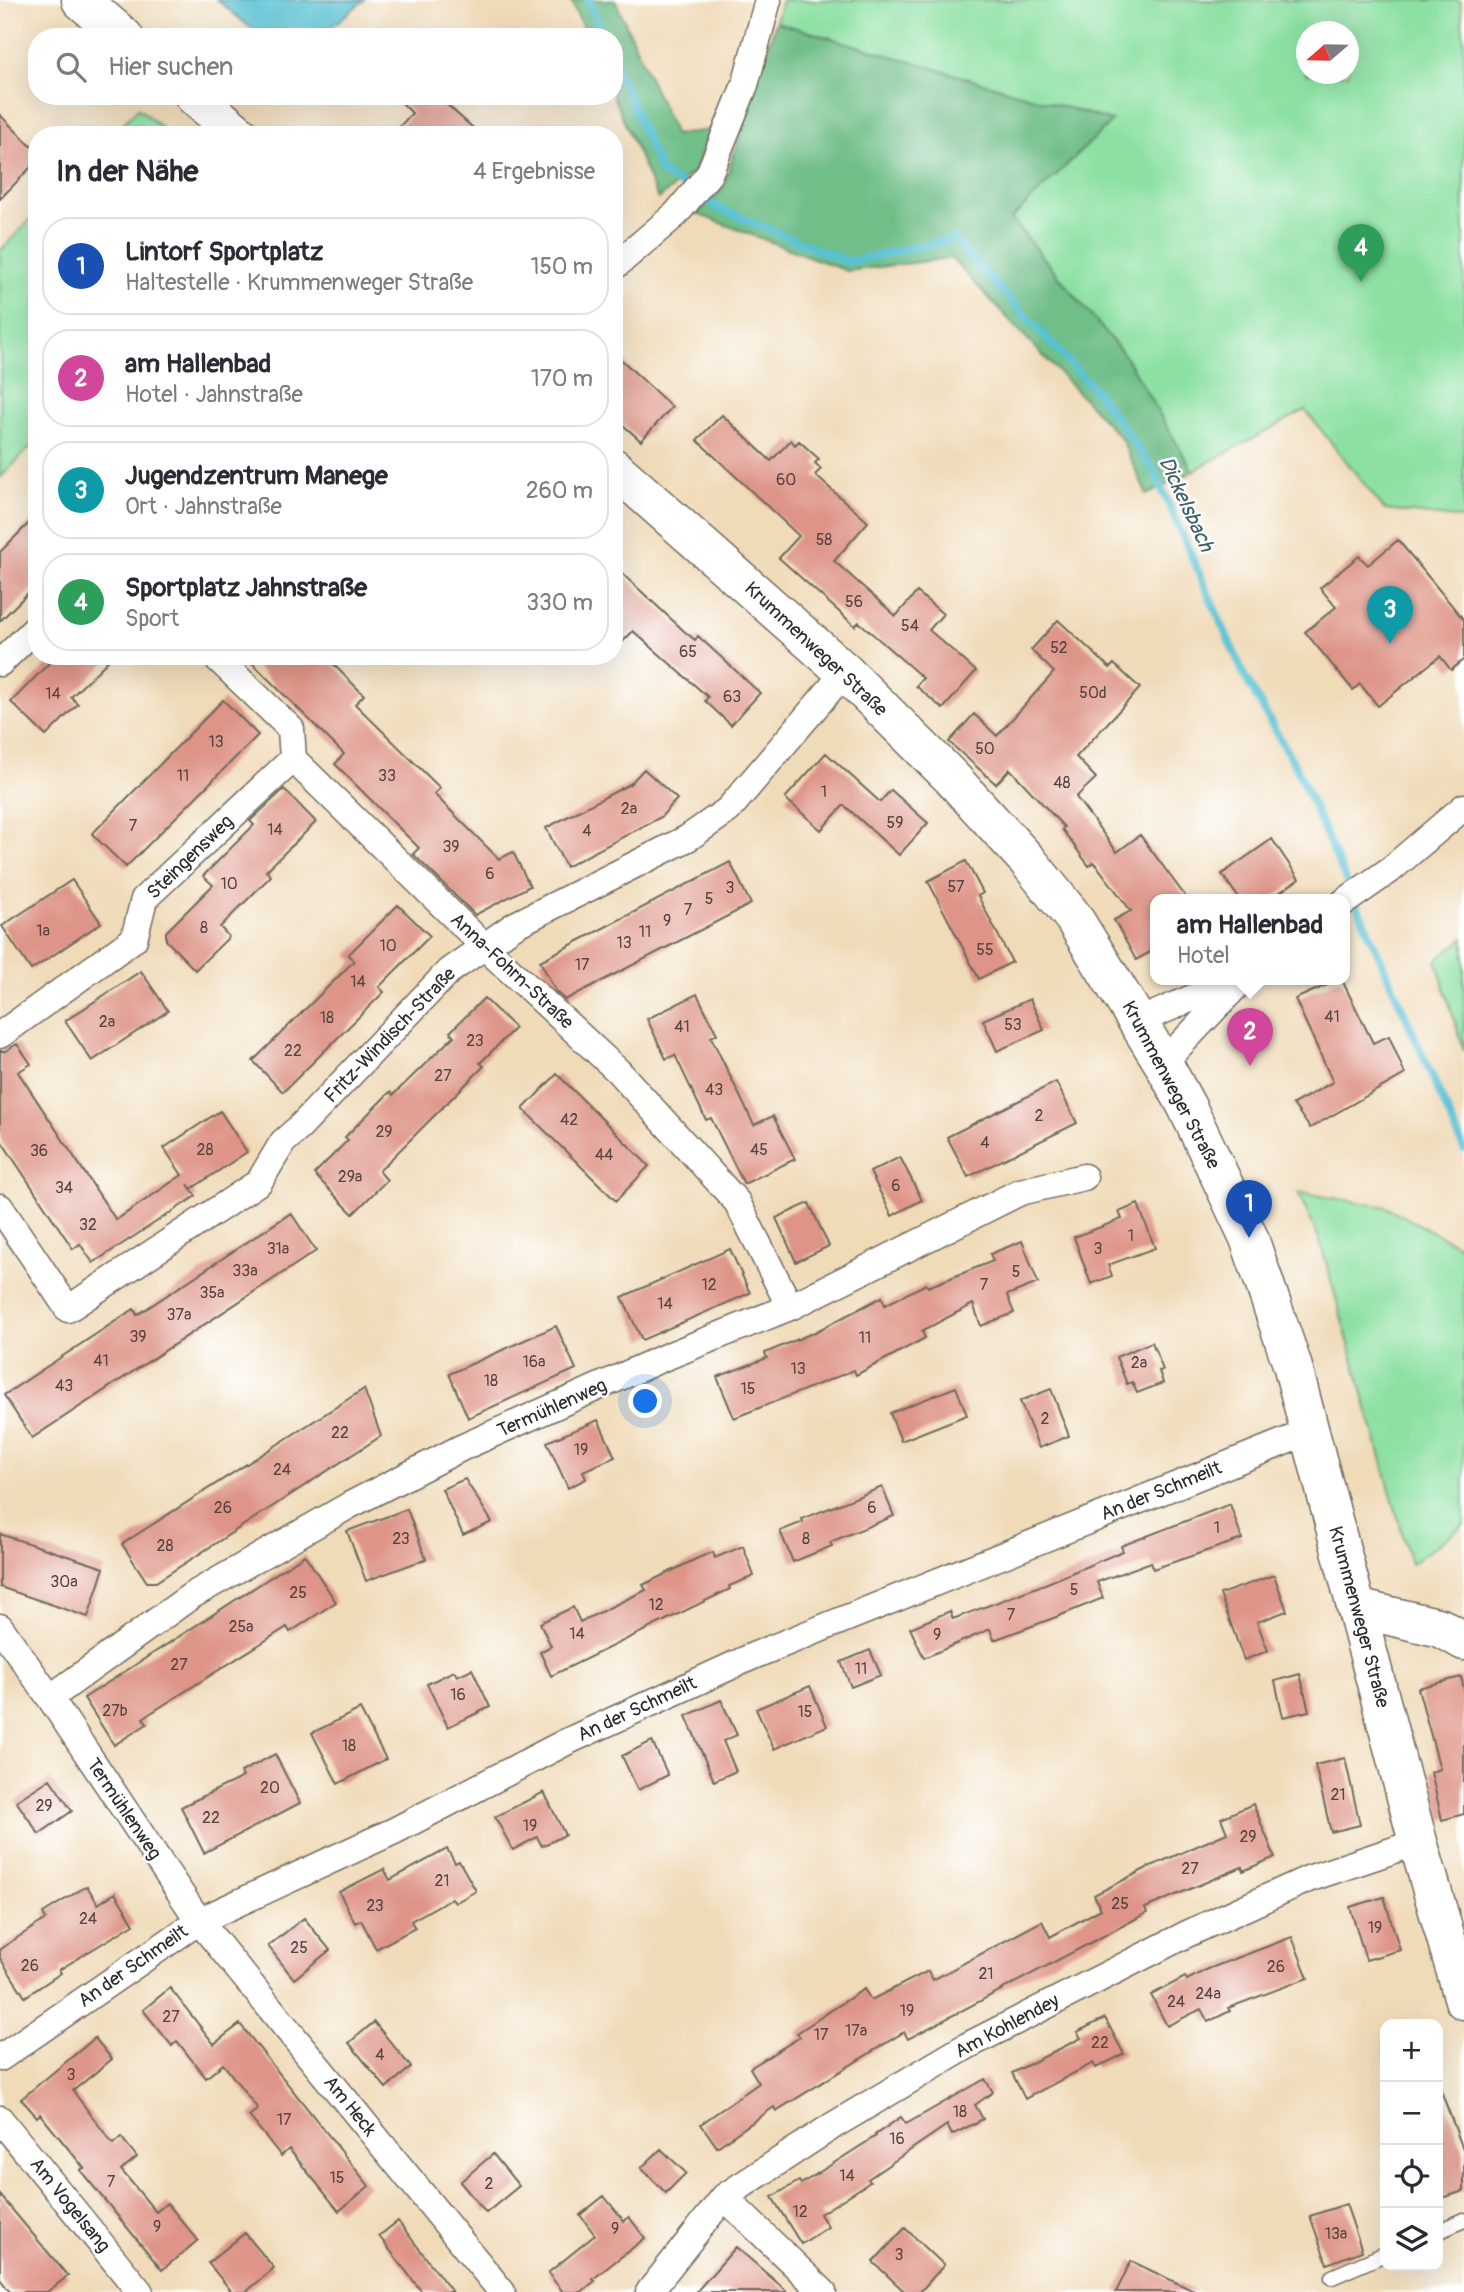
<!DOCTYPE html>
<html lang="de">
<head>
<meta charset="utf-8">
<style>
	body { margin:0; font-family:Pangolin,sans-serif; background:#f2f2f3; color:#2b2b33 }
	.controls { position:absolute; right:21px; bottom:21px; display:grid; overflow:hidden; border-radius:14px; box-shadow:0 7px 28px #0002 }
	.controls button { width:63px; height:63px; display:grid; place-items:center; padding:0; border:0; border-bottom:2px solid #e1e1e2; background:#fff; color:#2b2b33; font:35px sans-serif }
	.compass { position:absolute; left:1296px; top:21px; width:63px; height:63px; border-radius:50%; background:#fff; box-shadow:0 7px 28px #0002; rotate:250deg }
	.you { position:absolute; left:646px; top:1402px; width:24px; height:24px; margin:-18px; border:5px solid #fff; border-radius:50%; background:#1a73e8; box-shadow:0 0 0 10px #1a73e833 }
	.badge { display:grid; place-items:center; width:46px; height:46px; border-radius:50%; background:#d1495b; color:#fff; font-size:23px; font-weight:700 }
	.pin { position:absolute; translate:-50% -58px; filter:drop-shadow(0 2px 4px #0008) }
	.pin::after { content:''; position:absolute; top:37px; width:24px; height:21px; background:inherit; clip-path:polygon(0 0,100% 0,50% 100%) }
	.popup { position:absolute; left:1150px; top:894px; width:200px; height:91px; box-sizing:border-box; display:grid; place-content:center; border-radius:14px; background:#fff; filter:drop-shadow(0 2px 5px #0005); font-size:23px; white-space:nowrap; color:#7c7c81 }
	.popup b { font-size:26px; color:#2b2b33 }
	.popup::after { content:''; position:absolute; left:50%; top:100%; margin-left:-14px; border:14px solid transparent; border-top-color:#fff }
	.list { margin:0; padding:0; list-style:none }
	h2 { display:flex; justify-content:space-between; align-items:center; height:91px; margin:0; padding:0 28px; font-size:30px }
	h2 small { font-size:23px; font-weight:400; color:#7c7c81 }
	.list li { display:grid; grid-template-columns:46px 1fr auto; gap:21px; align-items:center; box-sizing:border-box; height:98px; margin:0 14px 14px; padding:0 14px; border:2px solid #e1e1e2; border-radius:28px }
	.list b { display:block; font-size:26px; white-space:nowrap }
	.list p { margin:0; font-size:23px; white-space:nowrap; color:#7c7c81 }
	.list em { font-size:23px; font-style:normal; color:#7c7c81 }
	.icon { flex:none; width:38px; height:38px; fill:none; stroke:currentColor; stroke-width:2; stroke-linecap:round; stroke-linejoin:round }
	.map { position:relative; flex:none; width:1464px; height:2292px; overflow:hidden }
	.search { position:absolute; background:#fff; box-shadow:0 7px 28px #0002; left:28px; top:28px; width:595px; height:77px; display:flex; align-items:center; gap:18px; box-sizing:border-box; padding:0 24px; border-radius:28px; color:#7c7c81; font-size:26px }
	.panel { position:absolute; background:#fff; box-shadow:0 7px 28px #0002; left:28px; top:126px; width:595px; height:539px; border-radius:28px }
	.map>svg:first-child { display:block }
</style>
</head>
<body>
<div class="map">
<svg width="1464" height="2292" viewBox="0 0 1464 2292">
	<rect width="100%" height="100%" fill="#fff"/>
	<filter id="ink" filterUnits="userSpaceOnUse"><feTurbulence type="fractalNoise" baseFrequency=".0143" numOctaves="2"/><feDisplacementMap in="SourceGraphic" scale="14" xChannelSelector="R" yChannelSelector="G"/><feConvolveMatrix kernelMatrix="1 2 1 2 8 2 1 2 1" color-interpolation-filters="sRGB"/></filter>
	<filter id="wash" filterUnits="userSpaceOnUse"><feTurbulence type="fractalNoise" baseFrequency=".00686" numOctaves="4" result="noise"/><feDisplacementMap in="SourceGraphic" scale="28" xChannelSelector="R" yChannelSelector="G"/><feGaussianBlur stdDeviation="1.57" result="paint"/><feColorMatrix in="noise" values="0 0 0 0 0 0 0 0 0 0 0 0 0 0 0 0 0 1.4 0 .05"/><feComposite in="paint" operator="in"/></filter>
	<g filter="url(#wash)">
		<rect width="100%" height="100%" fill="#f0dbb9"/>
		<path fill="#8be0a2" stroke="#5b8666" stroke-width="2" fill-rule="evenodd" d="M782,0H1460L1464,38V519L1385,510L1305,410L1193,471L1125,356L1011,218L1111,121L776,22ZM1306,32H1348V74H1306Z
			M138,108L170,135H112Z
			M37,213V440L0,478V251Z
			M1464,938V1051L1436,960Z
			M1298,1192L1386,1207L1464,1248V1525L1411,1564L1319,1238Z"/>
		<path fill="#70be88" stroke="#4e745a" stroke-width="2" d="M571,0H615L675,135L710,130L695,171L658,199L613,96L614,37H587Z
			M776,22L1112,121L1011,219L1125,356L1193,471L1147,495L1121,438L951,258L847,271L697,214L722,190Z"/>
		<path fill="#58c1d4" stroke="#427680" stroke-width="2" d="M217,0H364L319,37H262Z"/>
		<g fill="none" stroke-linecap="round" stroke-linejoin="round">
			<path stroke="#58c1d4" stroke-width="8" d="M588,0L604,37
				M614,62L660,171L720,209L848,262L954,239L1100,396L1153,469L1245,677L1298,771L1464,1149"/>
		</g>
		<g id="blocks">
			<path fill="#de9487" d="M395,96H437L481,135H392L412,113Z
				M0,115L37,152V161L0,199Z
				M614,353L672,407L641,441L614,417Z
				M722,415L771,461L791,440L795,445L799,441L819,459L815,463L821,469L815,475L868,522L834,561L896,616L917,592L943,614L929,630L976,671L943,709L916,686L923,678L859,622L855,626L779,558L799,536L697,440Z
				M37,515V584L0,621V552Z
				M1398,540L1464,620V659L1451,670L1440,656L1378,706L1360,684L1353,690L1305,632L1336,607L1320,588L1359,556L1368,565Z
				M614,566L684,631L695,640L698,636L760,693L731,725L705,701L708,697L633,631L614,651Z
				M1058,620L1110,668L1114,664L1140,688L1076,757L1096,778L1076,797L1117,852L1140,835L1188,900H1156V949L1136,960L1114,920L1131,911L1094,862L1089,866L1062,829L1064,827L1010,769L996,784L949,742L974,714L997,736L1054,672L1031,650Z
				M56,656H113L71,697L78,704L46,736L11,702Z
				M245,656H325L364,695L355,704L440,788L434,794L499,859L513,852L530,886L475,915L413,854L419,848L335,764L344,754Z
				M223,700L258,735L126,867L92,834Z
				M826,753L880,802L891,790L928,823L899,855L844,805L821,830L785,798Z
				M644,769L677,799L661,817L566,867L546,828L630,784Z
				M284,789L316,822L266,871L271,876L220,927L229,937L195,970L166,940V932L213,885L203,876L254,825L250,821Z
				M1272,839L1299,879L1269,900H1240L1222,874Z
				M966,861L983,893L978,896L1012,962L979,979L928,881Z
				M730,862L751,904L565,1000L556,992L540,961Z
				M72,880L101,923L31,970L2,926Z
				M398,905L430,936L379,987L384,992L283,1092L253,1061L354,961L348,955Z
				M141,971L168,1011L92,1061L65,1021Z
				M1338,980H1342L1373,1043L1389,1036L1405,1074L1310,1128L1293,1104L1333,1082L1295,999Z
				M697,994L717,1034L711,1037L754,1125L773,1116L795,1159L744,1184L711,1118L706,1120L675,1055L666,1059L647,1019Z
				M484,998L515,1028L480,1063L484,1066L379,1171L387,1180L353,1214L314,1174L348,1140L345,1137L390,1092L393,1095L454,1036L450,1032Z
				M1030,999L1044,1030L997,1051L983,1020Z
				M17,1044L31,1064L18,1072L116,1220L182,1175L164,1148L220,1111L247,1152L191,1189L188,1184L196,1196L93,1263L80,1244L73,1249L0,1139V1051H5Z
				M557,1074L649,1166L616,1201L523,1109Z
				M1056,1082L1077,1123L968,1177L947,1137Z
				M900,1157L922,1200L892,1216L870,1172Z
				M809,1203L829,1246L796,1262L776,1218Z
				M1138,1204L1155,1248L1108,1265L1112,1276L1091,1284L1074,1237L1122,1219L1119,1212Z
				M291,1213L316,1251L32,1438L4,1395L134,1309L137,1315Z
				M1022,1241L1038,1283L1007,1295L1014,1313L981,1326L973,1304L922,1331L925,1338L856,1375L854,1370L734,1418L717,1377L767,1358L765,1353L815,1332L882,1297L885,1305L926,1284L928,1287L993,1261L990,1254Z
				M730,1249L750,1293L642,1340L622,1297Z
				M556,1326L576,1369L468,1418L449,1374Z
				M1152,1342L1163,1370L1159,1371L1163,1383L1137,1393L1132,1382L1127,1384L1116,1357Z
				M956,1387L967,1415L901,1441L890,1413Z
				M364,1389L381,1436L156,1582H147L122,1544Z
				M1051,1389L1069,1436L1039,1448L1020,1401Z
				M598,1420L615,1457L583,1471L586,1479L568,1488L547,1442Z
				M465,1479L492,1522L463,1535L442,1489Z
				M882,1487L894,1516L830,1542L832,1546L793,1562L780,1531L803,1522L802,1519Z
				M1230,1504L1242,1539L1153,1569L1151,1562L1097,1582L1103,1598L1059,1616L994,1640L990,1629L924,1658L910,1628L950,1611L953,1619L1045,1584L1123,1551L1121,1546Z
				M407,1509L426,1559L366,1581L347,1531Z
				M0,1534L104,1568L88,1617L0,1587Z
				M743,1546L754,1576L729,1586L730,1589L551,1676L540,1652L551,1646L540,1623L573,1607L580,1622L646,1590L643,1585L698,1558L713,1552L715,1558Z
				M305,1555L336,1602L290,1632L287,1627L143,1718L147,1724L114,1745L84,1698Z
				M1274,1575L1287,1611L1257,1622L1268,1651L1244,1660L1220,1594Z
				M870,1650L881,1675L851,1687L841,1662Z
				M472,1669L490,1707L448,1727L427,1684L454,1671L457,1676Z
				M1300,1674L1309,1711L1283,1717L1275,1681Z
				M1461,1677L1464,1689V1814L1442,1820L1431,1772L1440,1769L1418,1688Z
				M810,1686L827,1726L774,1749L756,1709Z
				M721,1700L737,1735L723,1741L736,1771L714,1781L686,1716Z
				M360,1709L386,1759L338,1784L312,1733Z
				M652,1741L668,1775L638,1790L622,1756Z
				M275,1754L300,1803L204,1853L181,1807L243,1777L241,1772Z
				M1345,1758L1360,1825L1331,1832L1315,1765Z
				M50,1779L72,1811L39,1834L16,1801Z
				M544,1792L565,1835L542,1846L537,1837L513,1850L495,1817Z
				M1253,1804L1275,1857L1243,1871L1242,1867L1145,1908L1147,1913L908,2039L904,2032L776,2111L774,2107L717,2147L701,2124L759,2083L750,2068L800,2037L797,2033L864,1989L871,2000L928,1971L933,1980L1042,1921L1050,1937L1101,1909L1094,1895L1149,1867L1227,1833L1221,1818Z
				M447,1849L455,1863L459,1861L476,1891L455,1903L452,1898L411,1921L415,1928L376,1949L361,1920L355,1923L339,1892L384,1869L390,1880Z
				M87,1886L98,1904L115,1893L134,1924L59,1970L61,1973L25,1997L0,1958V1949L46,1919L43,1913Z
				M1384,1897L1400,1950L1366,1960L1350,1907Z
				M304,1918L330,1950L294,1979L268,1946Z
				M1292,1937L1308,1978L1228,2008L1230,2011L1208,2022L1201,2009L1167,2026L1151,1995L1185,1977L1187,1980L1208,1969Z
				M170,1988L214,2044L240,2024L369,2186L339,2211L289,2149L281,2156L249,2116L258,2109L223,2064L206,2078L177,2041L172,2046L143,2010Z
				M1105,2018L1124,2054L1096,2068L1093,2063L1025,2099L1012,2073L1081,2038L1077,2032Z
				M374,2022L411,2067L386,2088L349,2043Z
				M95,2038L112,2059L73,2091L113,2144L121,2137L137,2157L121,2170L156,2212L167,2203L198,2240L162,2270L80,2170L84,2168L40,2114L37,2117L21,2099Z
				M985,2079L993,2092L975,2105L983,2119L952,2135L947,2125L868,2179L870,2182L820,2214L828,2227L801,2244L772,2197L799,2181L801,2184L876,2136L875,2135L901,2117L906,2124Z
				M1438,2088H1440L1464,2152V2191L1442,2198L1438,2184Z
				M661,2149L686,2173L666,2193L641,2168Z
				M493,2154L519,2186L486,2213L460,2182Z
				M0,2195L68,2276L47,2292H10L0,2279Z
				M604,2196L624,2221L629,2217L645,2238L593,2279L595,2281L581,2292H563L548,2273L595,2235L580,2215Z
				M1346,2204L1362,2251L1327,2264L1310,2216Z
				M398,2221L452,2292H422L379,2236Z
				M905,2228L944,2265L920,2292H905L873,2262Z
				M245,2233L274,2268L246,2292H232L208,2263Z
				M736,2247L750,2259L788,2292H696Z
				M1131,2261L1196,2292H1116Z"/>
		</g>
	</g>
	<g filter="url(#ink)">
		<use href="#blocks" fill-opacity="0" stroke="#70695d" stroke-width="2"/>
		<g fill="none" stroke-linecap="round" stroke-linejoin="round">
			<g stroke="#70695d" stroke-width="17">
				<path id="lane" d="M1438,2232L1464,2220
					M1332,2277L1385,2254"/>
			</g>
			<g stroke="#70695d" stroke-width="29">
				<path id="street" d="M614,267L676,214L709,174L745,85L768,0
					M215,656L291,729L293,759L485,947L618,1071L737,1202L790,1307
					M0,663L37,627
					M1344,902L1390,870L1464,807
					M1139,1021L1234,980
					M0,1035L134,939L144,899L293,759
					M1163,1063L1242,980
					M0,1207L68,1309L259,1182L283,1142L300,1127L449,971L515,925L688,838L728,810L845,672
					M0,1627L50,1698L191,1596L350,1505L461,1448L663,1358L790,1307L1020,1192L1084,1177
					M50,1698L199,1921L502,2292
					M0,2058L199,1921L394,1831L566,1742L753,1656L1311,1431
					M0,2119L140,2292
					M724,2197L823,2292
					M649,2292L724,2197L834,2125L967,2046L1187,1934L1308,1879L1418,1842"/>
			</g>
			<g stroke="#70695d" stroke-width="41">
				<path id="secondary" d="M81,0L124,37
					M194,96L240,135
					M614,468L845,672L951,777L1028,861L1073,917L1163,1063L1187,1107L1249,1238L1292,1364L1418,1842L1464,2000
					M1356,1608L1441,1628L1464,1641"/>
			</g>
			<use href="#lane" stroke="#fff" stroke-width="14"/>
			<use href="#street" stroke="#fff" stroke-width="26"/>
			<use href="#secondary" stroke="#fff" stroke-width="38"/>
		</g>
	</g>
	<g text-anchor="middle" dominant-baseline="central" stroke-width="5" stroke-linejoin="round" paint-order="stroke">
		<g font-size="16" fill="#584542">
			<text x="786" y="480">60</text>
			<text x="824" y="540">58</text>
			<text x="854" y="602">56</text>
			<text x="910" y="626">54</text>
			<text x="1059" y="648">52</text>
			<text x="688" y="652">65</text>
			<text x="1093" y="693">50d</text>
			<text x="53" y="694">14</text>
			<text x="732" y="697">63</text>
			<text x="216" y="742">13</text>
			<text x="985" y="749">50</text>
			<text x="183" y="776">11</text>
			<text x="387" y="776">33</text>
			<text x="1062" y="783">48</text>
			<text x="824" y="792">1</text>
			<text x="629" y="809">2a</text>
			<text x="895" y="823">59</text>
			<text x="133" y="826">7</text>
			<text x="275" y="830">14</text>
			<text x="587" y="831">4</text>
			<text x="451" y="847">39</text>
			<text x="490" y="874">6</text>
			<text x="229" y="884">10</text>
			<text x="956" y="887">57</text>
			<text x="730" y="888">3</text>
			<text x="709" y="899">5</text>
			<text x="688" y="910">7</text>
			<text x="667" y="921">9</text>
			<text x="204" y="928">8</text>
			<text x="43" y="931">1a</text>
			<text x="645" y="932">11</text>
			<text x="624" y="943">13</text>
			<text x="388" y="946">10</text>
			<text x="985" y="950">55</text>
			<text x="582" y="965">17</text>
			<text x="358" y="982">14</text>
			<text x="1332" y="1017">41</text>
			<text x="327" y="1018">18</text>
			<text x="107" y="1022">2a</text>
			<text x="1013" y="1025">53</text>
			<text x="682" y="1027">41</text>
			<text x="475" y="1041">23</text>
			<text x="293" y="1051">22</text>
			<text x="443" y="1076">27</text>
			<text x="714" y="1090">43</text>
			<text x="1039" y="1116">2</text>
			<text x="569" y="1120">42</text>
			<text x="384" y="1132">29</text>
			<text x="985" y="1143">4</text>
			<text x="205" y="1150">28</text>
			<text x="759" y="1150">45</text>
			<text x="39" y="1151">36</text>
			<text x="604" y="1155">44</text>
			<text x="350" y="1177">29a</text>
			<text x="896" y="1186">6</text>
			<text x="64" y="1188">34</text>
			<text x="88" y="1225">32</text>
			<text x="1131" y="1236">1</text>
			<text x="278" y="1249">31a</text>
			<text x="1098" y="1249">3</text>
			<text x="245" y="1271">33a</text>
			<text x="1016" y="1272">5</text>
			<text x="709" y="1285">12</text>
			<text x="984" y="1285">7</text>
			<text x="212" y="1293">35a</text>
			<text x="665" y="1304">14</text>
			<text x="179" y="1315">37a</text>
			<text x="138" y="1337">39</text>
			<text x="865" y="1338">11</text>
			<text x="101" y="1361">41</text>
			<text x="534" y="1362">16a</text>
			<text x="1139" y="1363">2a</text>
			<text x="798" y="1369">13</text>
			<text x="491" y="1381">18</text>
			<text x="64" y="1386">43</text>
			<text x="748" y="1389">15</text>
			<text x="1045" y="1419">2</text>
			<text x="340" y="1433">22</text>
			<text x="581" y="1450">19</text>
			<text x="282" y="1470">24</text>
			<text x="223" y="1508">26</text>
			<text x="872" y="1508">6</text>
			<text x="1217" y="1528">1</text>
			<text x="401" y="1539">23</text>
			<text x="806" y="1539">8</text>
			<text x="165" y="1546">28</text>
			<text x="64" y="1582">30a</text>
			<text x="1074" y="1590">5</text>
			<text x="298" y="1593">25</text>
			<text x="656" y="1605">12</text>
			<text x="1011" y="1615">7</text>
			<text x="241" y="1627">25a</text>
			<text x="577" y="1634">14</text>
			<text x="937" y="1635">9</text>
			<text x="179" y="1665">27</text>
			<text x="861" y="1669">11</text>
			<text x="458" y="1695">16</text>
			<text x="115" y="1711">27b</text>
			<text x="805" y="1712">15</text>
			<text x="349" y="1746">18</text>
			<text x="270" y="1788">20</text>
			<text x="1338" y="1795">21</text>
			<text x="44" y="1806">29</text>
			<text x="211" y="1818">22</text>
			<text x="530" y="1826">19</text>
			<text x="1248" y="1837">29</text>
			<text x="1190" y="1869">27</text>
			<text x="442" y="1881">21</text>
			<text x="1120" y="1904">25</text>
			<text x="375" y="1906">23</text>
			<text x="88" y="1919">24</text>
			<text x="1375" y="1928">19</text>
			<text x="299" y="1948">25</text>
			<text x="30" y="1966">26</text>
			<text x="1276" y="1967">26</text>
			<text x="986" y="1974">21</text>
			<text x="1208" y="1994">24a</text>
			<text x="1176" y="2002">24</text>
			<text x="907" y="2011">19</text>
			<text x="171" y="2017">27</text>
			<text x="856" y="2031">17a</text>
			<text x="821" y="2035">17</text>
			<text x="1100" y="2043">22</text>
			<text x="380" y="2055">4</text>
			<text x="71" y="2075">3</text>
			<text x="960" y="2112">18</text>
			<text x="284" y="2120">17</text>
			<text x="897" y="2139">16</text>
			<text x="847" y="2176">14</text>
			<text x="337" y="2178">15</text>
			<text x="111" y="2182">7</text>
			<text x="489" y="2184">2</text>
			<text x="800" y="2212">12</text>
			<text x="157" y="2227">9</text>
			<text x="615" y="2229">9</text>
			<text x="1336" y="2234">13a</text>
			<text x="899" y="2255">3</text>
		</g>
		<g font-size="19" fill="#2b2b2b" stroke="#fff">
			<text transform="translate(816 649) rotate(43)">Krummenweger Straße</text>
			<text transform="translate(190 857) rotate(-44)">Steingensweg</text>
			<text transform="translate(512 971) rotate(43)">Anna-Fohrn-Straße</text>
			<text transform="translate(390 1035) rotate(-46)">Fritz-Windisch-Straße</text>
			<text transform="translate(1171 1085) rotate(62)">Krummenweger Straße</text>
			<text transform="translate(552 1408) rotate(-24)">Termühlenweg</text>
			<text transform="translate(1161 1491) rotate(-22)">An der Schmeilt</text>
			<text transform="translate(1359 1617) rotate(75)">Krummenweger Straße</text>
			<text transform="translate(637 1709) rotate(-25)">An der Schmeilt</text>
			<text transform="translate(124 1809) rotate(56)">Termühlenweg</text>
			<text transform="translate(133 1966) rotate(-35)">An der Schmeilt</text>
			<text transform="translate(1007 2026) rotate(-28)">Am Kohlendey</text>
			<text transform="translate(350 2106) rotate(51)">Am Heck</text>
			<text transform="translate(70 2205) rotate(51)">Am Vogelsang</text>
		</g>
		<g font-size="21" font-style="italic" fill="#3b6066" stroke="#fff">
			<text transform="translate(1186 504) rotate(65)">Dickelsbach</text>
		</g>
	</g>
</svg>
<div class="controls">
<button>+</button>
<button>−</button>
<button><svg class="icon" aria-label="locate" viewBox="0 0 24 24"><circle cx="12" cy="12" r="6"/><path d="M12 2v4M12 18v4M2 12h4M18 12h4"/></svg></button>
<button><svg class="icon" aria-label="layers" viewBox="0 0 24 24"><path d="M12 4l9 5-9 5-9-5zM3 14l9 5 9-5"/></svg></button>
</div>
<svg class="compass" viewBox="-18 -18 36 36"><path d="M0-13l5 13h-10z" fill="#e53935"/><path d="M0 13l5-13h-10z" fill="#7c7c81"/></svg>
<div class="you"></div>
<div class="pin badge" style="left:1249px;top:1238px;background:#1a4fb4">1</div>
<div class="pin badge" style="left:1250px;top:1066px;background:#d1479c">2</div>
<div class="popup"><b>am Hallenbad</b>Hotel</div>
<div class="pin badge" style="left:1390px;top:644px;background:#0f9aa8">3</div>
<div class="pin badge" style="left:1361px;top:282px;background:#2e9e5b">4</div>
<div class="search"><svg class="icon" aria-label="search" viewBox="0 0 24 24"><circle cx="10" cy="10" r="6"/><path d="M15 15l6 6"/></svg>Hier suchen</div>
<section class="panel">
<h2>In der Nähe<small>4 Ergebnisse</small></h2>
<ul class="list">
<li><span class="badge" style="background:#1a4fb4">1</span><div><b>Lintorf Sportplatz</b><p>Haltestelle · Krummenweger Straße</p></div><em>150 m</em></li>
<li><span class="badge" style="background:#d1479c">2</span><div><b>am Hallenbad</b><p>Hotel · Jahnstraße</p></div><em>170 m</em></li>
<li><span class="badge" style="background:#0f9aa8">3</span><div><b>Jugendzentrum Manege</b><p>Ort · Jahnstraße</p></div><em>260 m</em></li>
<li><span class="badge" style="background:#2e9e5b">4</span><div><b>Sportplatz Jahnstraße</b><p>Sport</p></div><em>330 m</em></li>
</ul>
</section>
</div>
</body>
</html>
